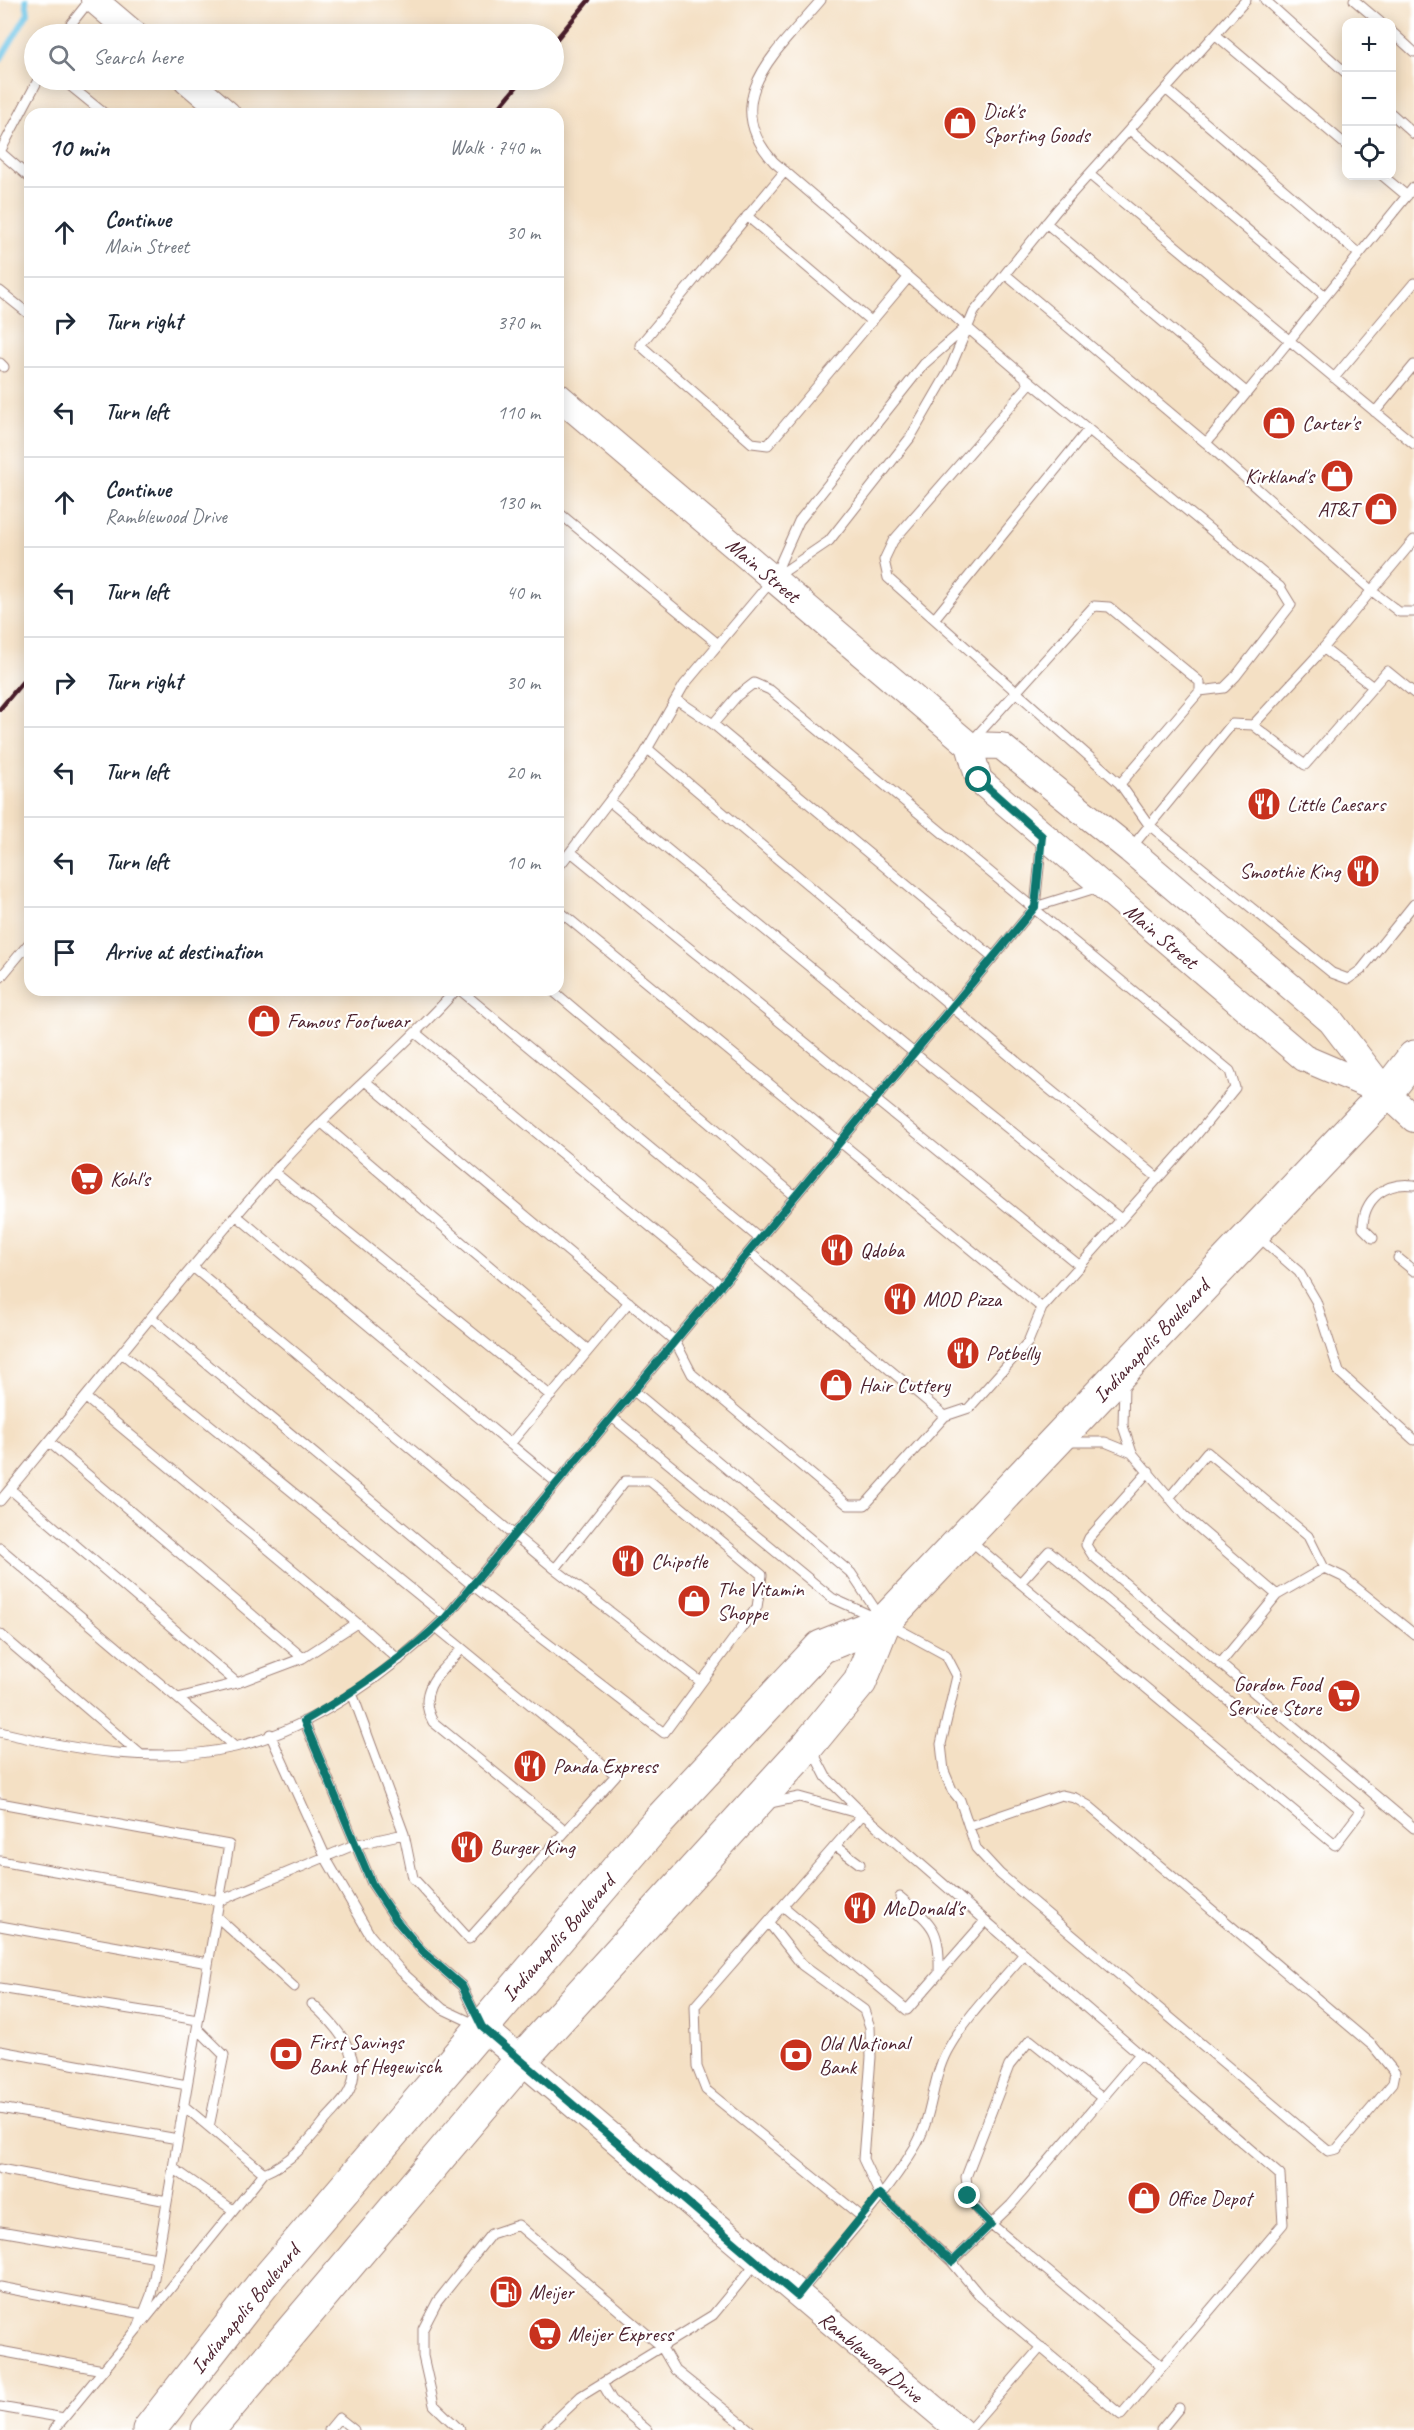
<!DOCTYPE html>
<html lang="en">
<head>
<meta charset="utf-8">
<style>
	body { margin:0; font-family:Caveat,sans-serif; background:#f2f2f3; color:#1f2937 }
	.controls { position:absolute; right:18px; top:18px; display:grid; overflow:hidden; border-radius:12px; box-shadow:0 3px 15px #0003 }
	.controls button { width:54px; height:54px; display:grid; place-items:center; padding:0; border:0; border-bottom:2px solid #e0e1e3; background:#fff; color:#1f2937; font:30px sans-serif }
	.stop { position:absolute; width:18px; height:18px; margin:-14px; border:4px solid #0f766e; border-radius:50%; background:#fff }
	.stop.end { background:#0f766e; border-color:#fff; box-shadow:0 2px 6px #0008 }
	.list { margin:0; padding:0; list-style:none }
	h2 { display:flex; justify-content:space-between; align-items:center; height:78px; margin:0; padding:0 24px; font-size:26px }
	h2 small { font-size:20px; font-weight:400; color:#747a83 }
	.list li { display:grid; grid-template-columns:39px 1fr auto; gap:18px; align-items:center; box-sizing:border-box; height:90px; padding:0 24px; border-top:2px solid #e0e1e3 }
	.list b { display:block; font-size:22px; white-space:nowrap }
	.list p { margin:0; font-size:20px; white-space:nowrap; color:#747a83 }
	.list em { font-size:20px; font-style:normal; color:#747a83 }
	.icon { flex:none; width:33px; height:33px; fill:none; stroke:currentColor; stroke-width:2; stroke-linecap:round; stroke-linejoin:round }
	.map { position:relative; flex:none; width:1414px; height:2430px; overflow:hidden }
	.search { position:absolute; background:#fff; box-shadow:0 3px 15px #0003; left:24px; top:24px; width:540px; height:66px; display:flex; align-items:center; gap:15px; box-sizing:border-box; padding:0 21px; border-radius:33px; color:#747a83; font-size:22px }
	.panel { position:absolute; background:#fff; box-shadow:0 3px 15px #0003; left:24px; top:108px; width:540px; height:888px; border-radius:18px }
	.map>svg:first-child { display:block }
</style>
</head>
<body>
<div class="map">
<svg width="1414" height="2430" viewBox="0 0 1414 2430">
	<rect width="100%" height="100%" fill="#fff"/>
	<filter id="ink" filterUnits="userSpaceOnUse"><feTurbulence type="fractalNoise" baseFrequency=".0167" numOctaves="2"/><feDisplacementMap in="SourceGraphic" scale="12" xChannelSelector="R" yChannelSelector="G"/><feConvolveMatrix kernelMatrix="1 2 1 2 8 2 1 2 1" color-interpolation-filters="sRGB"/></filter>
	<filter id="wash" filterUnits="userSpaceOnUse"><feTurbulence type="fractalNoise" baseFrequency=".008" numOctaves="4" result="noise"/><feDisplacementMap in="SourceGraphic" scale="24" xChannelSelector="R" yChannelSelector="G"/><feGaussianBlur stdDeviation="1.35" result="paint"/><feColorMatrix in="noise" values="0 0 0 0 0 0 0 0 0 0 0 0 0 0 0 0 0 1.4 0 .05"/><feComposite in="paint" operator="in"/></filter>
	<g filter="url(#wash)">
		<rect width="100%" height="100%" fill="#f4e0c4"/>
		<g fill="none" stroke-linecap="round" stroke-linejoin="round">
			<path stroke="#6ac4e7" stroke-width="6" d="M0,60L28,13L26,0"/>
		</g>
	</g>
	<g filter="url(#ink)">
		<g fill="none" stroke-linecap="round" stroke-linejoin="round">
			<g stroke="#9f8078" stroke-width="11">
				<path id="lane" d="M821,0C779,50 716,99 774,162L1025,377L1028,386L893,541L884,560L888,578L1120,784L1149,825L1332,973L1348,979L1361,970L1414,904
					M1265,0L1346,73
					M1354,0L1380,22
					M1392,32L1414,52
					M63,34L90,0
					M1216,35L1346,145
					M63,80L105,114
					M1167,90L1359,254
					M1392,114L1414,134
					M1130,130L1325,296
					M0,152L38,80
					M0,152L30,178
					M785,171L640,345L752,443L768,445L908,278
					M1090,175L1414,444
					M1383,176L1407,196
					M1414,187L1206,443L1372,591L1399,612H1414
					M747,216L872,322
					M1046,223L1246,392
					M1005,274L1206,443
					M0,291L30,315
					M0,363L4,367
					M1026,378L1280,587L1291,605L1236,676L1224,688L1200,691
					M1334,378L1414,283
					M1375,412L1414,365
					M558,512L718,644
					M774,577L799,521L924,364L963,330
					M935,618L1088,430
					M1323,648L1373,687
					M713,724L993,957
					M1253,725L1305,765L1387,671L1414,693
					M971,742L1094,606L1109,607L1200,682V691L1120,784
					M648,749L1037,1079L1158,1178
					M609,801L914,1053L1121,1219
					M1131,848L1232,724L1253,725L1315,658L1414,540
					M571,852L1080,1266
					M558,868L642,758L684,685L773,579L829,541L910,438L950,369L974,312L1057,210L1246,0
					M1035,907L1042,838
					M558,910L1042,1308
					M0,978L30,942
					M460,990L760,1239
					M552,990L795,1196
					M417,1034L721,1285
					M365,1081L675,1341L692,1374L848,1505H865L945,1416L969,1408L1028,1342L1042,1308L1194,1138L1235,1088L1230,1071L770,690L754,683L737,696L713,724L676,699
					M322,1123L588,1350
					M274,1172L551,1396
					M237,1216L557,1483
					M1258,1236L1299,1272L1316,1301L1339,1372L1414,1440
					M1373,1238L1363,1228C1363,1199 1386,1181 1414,1185
					M749,1252L945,1416
					M1398,1258L1414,1271
					M152,1318L472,1585L664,1733L757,1607L762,1575L650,1481H625L555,1569L194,1268
					M123,1354L446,1617
					M1124,1383L1123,1426L1132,1453L1185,1516L1277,1595L1324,1568L1343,1577L1414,1634
					M634,1391L851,1573L881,1618
					M86,1398L357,1623
					M612,1417L832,1598L874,1617
					M49,1442L303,1658
					M1068,1442H1105L1132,1453
					M510,1444L629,1302
					M1149,1471L1089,1538L1086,1545L1093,1556L1414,1828
					M10,1489L237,1683
					M1169,1498L1207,1452L1308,1536L1324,1568
					M0,1501C91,1392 179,1279 273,1173C330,1108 399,1054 456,990
					M971,1541L1020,1583L1049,1551L1361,1811L1335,1845L1020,1583
					M0,1548L235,1747
					M555,1569L701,1682
					M889,1624L946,1655L957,1676L941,1744L944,1771L952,1790L960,1800L976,1848L1000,1874L1328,2151L1337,2149L1393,2083L1395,2073L1373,2046L1089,1806L1075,1798L1061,1795L970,1826
					M0,1634L140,1754
					M462,1649C441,1671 415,1690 433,1722L566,1831
					M1220,1664L1277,1595
					M352,1693L404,1834L413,1878L469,1939L616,1775L436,1627
					M178,1698L237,1683L303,1658L357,1623L399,1660
					M304,1721L372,1884L396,1920L423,1952L462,1986L479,2022
					M0,1732C75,1750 158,1765 235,1747C313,1729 391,1672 446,1617L1035,907L1099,887
					M270,1734L328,1862L370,1935L402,1972L443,2009L477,2025
					M0,1803L229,1845L219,1901L0,1861
					M770,1803L799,1797L861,1814
					M836,1846L860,1864
					M900,1897C934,1925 940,1929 939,1974
					M784,1907L907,2010L985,1921
					M216,1916L294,1987
					M769,1923L802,1965L864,2010L870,2027L871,2057L863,2159L880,2195L952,2262L981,2297L1121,2415L1283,2224L1280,2175L1024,1954
					M0,1926L208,1963
					M0,1988L198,2020
					M197,2028L224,2055L209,2127
					M0,2051L187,2085
					M1102,2098L1030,2040L1009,2066L966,2177C968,2199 976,2209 991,2224L1162,2366
					M184,2106L264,2173
					M0,2108L178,2139
					M173,2168L233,2210
					M0,2169L167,2201
					M862,2217L706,2090L697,2067L695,2006L863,1814
					M0,2231L157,2258
					M952,2262L1011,2205L1140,2054
					M0,2287L143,2314
					M799,2294C838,2246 883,2200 915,2147C933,2117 931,2081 947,2051C966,2016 998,1985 1024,1954L863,1814L826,1777L812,1750
					M143,2322L264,2173C289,2163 306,2145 323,2123C331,2113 344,2102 349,2091C366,2057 335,2025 312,2004
					M0,2351L103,2370
					M602,2383L612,2400L647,2430
					M0,2407L64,2418
					M54,2430L138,2328L151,2295L219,1901L354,1845L404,1834
					M329,2430L339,2418L354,2430
					M460,2430L434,2405L423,2356V2329L437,2302L491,2234L518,2225L661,2346L675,2370L750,2430
					M545,2430L581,2396L713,2315L757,2262
					M969,2430L1041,2347
					M1161,2430L1179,2408"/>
			</g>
			<g stroke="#9f8078" stroke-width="28">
				<path id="secondary" d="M94,0L134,34
					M187,80L227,114
					M558,396L969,745L979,780L1304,1058L1386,1093
					M969,745L1001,746L1130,850L1331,1021L1386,1093L1414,1119
					M482,2027L959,2430"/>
			</g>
			<g stroke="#9f8078" stroke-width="35">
				<path id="highway" d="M149,2430L263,2284L656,1824L821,1647L884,1622
					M208,2430L521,2060L809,1744L860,1682L884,1622L1386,1093L1414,1057"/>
			</g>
			<use href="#lane" stroke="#fff" stroke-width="9"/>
			<use href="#secondary" stroke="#fff" stroke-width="26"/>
			<use href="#highway" stroke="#fff" stroke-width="33"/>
			<path stroke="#4a1f2b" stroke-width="4.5" d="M554,42L589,0
				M494,114L522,80
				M0,709L30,673"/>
		</g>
	</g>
	<g fill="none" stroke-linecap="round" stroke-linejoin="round" filter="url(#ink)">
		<path stroke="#0f766e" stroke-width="8" d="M968,2196L973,2206L991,2224L952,2262L880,2194L797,2296L482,2027L462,1986L423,1952L396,1920L372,1884L304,1721C356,1691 403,1659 446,1617L1035,907L1042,836L979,780"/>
	</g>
	<defs>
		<g id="shop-disc" transform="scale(1.725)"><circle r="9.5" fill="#c8321e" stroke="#fff"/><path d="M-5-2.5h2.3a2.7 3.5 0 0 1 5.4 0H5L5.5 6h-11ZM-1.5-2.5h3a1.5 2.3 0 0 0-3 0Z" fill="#fff"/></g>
		<g id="restaurant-disc" transform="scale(1.725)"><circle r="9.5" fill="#c8321e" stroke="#fff"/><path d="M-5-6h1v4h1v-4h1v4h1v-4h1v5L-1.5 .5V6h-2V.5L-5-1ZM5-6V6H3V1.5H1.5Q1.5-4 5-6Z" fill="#fff"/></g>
		<g id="supermarket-disc" transform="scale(1.725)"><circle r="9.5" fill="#c8321e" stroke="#fff"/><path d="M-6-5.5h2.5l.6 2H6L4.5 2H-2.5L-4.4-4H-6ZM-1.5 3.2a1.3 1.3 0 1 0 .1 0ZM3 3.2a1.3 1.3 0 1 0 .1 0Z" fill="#fff"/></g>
		<g id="bank-disc" transform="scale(1.725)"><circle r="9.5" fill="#c8321e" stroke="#fff"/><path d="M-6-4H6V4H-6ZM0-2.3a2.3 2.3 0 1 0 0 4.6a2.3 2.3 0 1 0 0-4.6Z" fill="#fff"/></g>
		<g id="fuel-disc" transform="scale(1.725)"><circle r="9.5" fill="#c8321e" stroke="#fff"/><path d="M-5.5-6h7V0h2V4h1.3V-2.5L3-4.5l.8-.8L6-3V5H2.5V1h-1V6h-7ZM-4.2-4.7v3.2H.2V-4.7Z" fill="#fff"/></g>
	</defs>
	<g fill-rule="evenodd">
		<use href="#shop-disc" x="960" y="123"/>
		<use href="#shop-disc" x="1279" y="423"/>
		<use href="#shop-disc" x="1337" y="476"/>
		<use href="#shop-disc" x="1381" y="509"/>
		<use href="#restaurant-disc" x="1264" y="804"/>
		<use href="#restaurant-disc" x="1363" y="871"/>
		<use href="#shop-disc" x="264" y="1021"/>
		<use href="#supermarket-disc" x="87" y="1179"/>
		<use href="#restaurant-disc" x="837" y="1250"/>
		<use href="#restaurant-disc" x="900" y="1299"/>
		<use href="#restaurant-disc" x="963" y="1353"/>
		<use href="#shop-disc" x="836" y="1385"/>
		<use href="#restaurant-disc" x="628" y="1561"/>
		<use href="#shop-disc" x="694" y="1601"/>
		<use href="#supermarket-disc" x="1344" y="1696"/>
		<use href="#restaurant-disc" x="530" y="1766"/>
		<use href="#restaurant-disc" x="467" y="1847"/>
		<use href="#restaurant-disc" x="860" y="1908"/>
		<use href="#bank-disc" x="286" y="2054"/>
		<use href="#bank-disc" x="796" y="2055"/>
		<use href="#shop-disc" x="1144" y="2198"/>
		<use href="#fuel-disc" x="506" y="2292"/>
		<use href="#supermarket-disc" x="545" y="2334"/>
	</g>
	<g text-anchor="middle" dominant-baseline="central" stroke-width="4.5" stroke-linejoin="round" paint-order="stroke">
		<g font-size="21" fill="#4a1f2b" stroke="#fff" text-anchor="start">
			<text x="983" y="111">Dick's<tspan x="983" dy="24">Sporting Goods</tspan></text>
			<text x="1302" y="423">Carter's</text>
			<text x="1314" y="476" text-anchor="end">Kirkland's</text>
			<text x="1358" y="509" text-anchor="end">AT&amp;T</text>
			<text x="1287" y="804">Little Caesars</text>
			<text x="1340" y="871" text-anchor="end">Smoothie King</text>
			<text x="287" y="1021">Famous Footwear</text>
			<text x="110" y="1179">Kohl's</text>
			<text x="860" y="1250">Qdoba</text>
			<text x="923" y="1299">MOD Pizza</text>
			<text x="986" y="1353">Potbelly</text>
			<text x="859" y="1385">Hair Cuttery</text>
			<text x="651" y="1561">Chipotle</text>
			<text x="717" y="1589">The Vitamin<tspan x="717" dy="24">Shoppe</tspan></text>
			<text x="1321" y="1684" text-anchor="end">Gordon Food<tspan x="1321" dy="24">Service Store</tspan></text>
			<text x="553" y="1766">Panda Express</text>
			<text x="490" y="1847">Burger King</text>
			<text x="883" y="1908">McDonald's</text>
			<text x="309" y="2042">First Savings<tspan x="309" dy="24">Bank of Hegewisch</tspan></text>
			<text x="819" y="2043">Old National<tspan x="819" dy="24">Bank</tspan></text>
			<text x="1167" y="2198">Office Depot</text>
			<text x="529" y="2292">Meijer</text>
			<text x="568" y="2334">Meijer Express</text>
		</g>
		<g font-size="21" fill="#4a1f2b" stroke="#fff">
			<text transform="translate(763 570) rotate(40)">Main Street</text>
			<text transform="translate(1161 936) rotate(40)">Main Street</text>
			<text transform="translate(1151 1341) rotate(-47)">Indianapolis Boulevard</text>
			<text transform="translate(558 1938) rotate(-49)">Indianapolis Boulevard</text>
			<text transform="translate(245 2309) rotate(-51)">Indianapolis Boulevard</text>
			<text transform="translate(871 2357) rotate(40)">Ramblewood Drive</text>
		</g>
	</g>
</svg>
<div class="controls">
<button>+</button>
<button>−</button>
<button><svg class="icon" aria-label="locate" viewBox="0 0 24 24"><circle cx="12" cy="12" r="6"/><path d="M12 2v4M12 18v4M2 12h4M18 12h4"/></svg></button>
</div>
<div class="stop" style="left:979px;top:780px"></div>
<div class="stop end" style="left:968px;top:2196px"></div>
<div class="search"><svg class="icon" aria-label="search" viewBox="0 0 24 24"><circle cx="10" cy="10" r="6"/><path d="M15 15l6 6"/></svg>Search here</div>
<section class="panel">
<h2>10 min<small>Walk · 740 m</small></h2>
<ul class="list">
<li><svg class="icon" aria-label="ahead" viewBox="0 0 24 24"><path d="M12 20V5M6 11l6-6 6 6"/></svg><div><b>Continue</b><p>Main Street</p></div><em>30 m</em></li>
<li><svg class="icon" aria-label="right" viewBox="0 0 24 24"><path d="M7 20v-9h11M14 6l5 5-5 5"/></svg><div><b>Turn right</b></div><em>370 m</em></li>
<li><svg class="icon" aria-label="left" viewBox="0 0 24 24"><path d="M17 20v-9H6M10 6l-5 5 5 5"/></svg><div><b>Turn left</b></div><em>110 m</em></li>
<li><svg class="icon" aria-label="ahead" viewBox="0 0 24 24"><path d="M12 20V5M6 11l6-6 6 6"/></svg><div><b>Continue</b><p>Ramblewood Drive</p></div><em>130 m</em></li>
<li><svg class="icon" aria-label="left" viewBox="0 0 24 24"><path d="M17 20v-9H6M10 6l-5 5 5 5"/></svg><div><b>Turn left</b></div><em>40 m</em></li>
<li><svg class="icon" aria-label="right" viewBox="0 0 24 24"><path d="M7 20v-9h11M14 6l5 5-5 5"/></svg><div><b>Turn right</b></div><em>30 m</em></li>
<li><svg class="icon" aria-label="left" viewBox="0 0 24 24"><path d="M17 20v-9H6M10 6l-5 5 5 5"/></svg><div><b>Turn left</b></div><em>20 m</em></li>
<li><svg class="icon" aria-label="left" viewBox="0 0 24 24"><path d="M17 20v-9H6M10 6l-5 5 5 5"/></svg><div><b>Turn left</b></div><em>10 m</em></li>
<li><svg class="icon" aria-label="arrive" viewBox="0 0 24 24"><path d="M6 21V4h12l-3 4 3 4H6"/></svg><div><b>Arrive at destination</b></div></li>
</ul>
</section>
</div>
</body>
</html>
